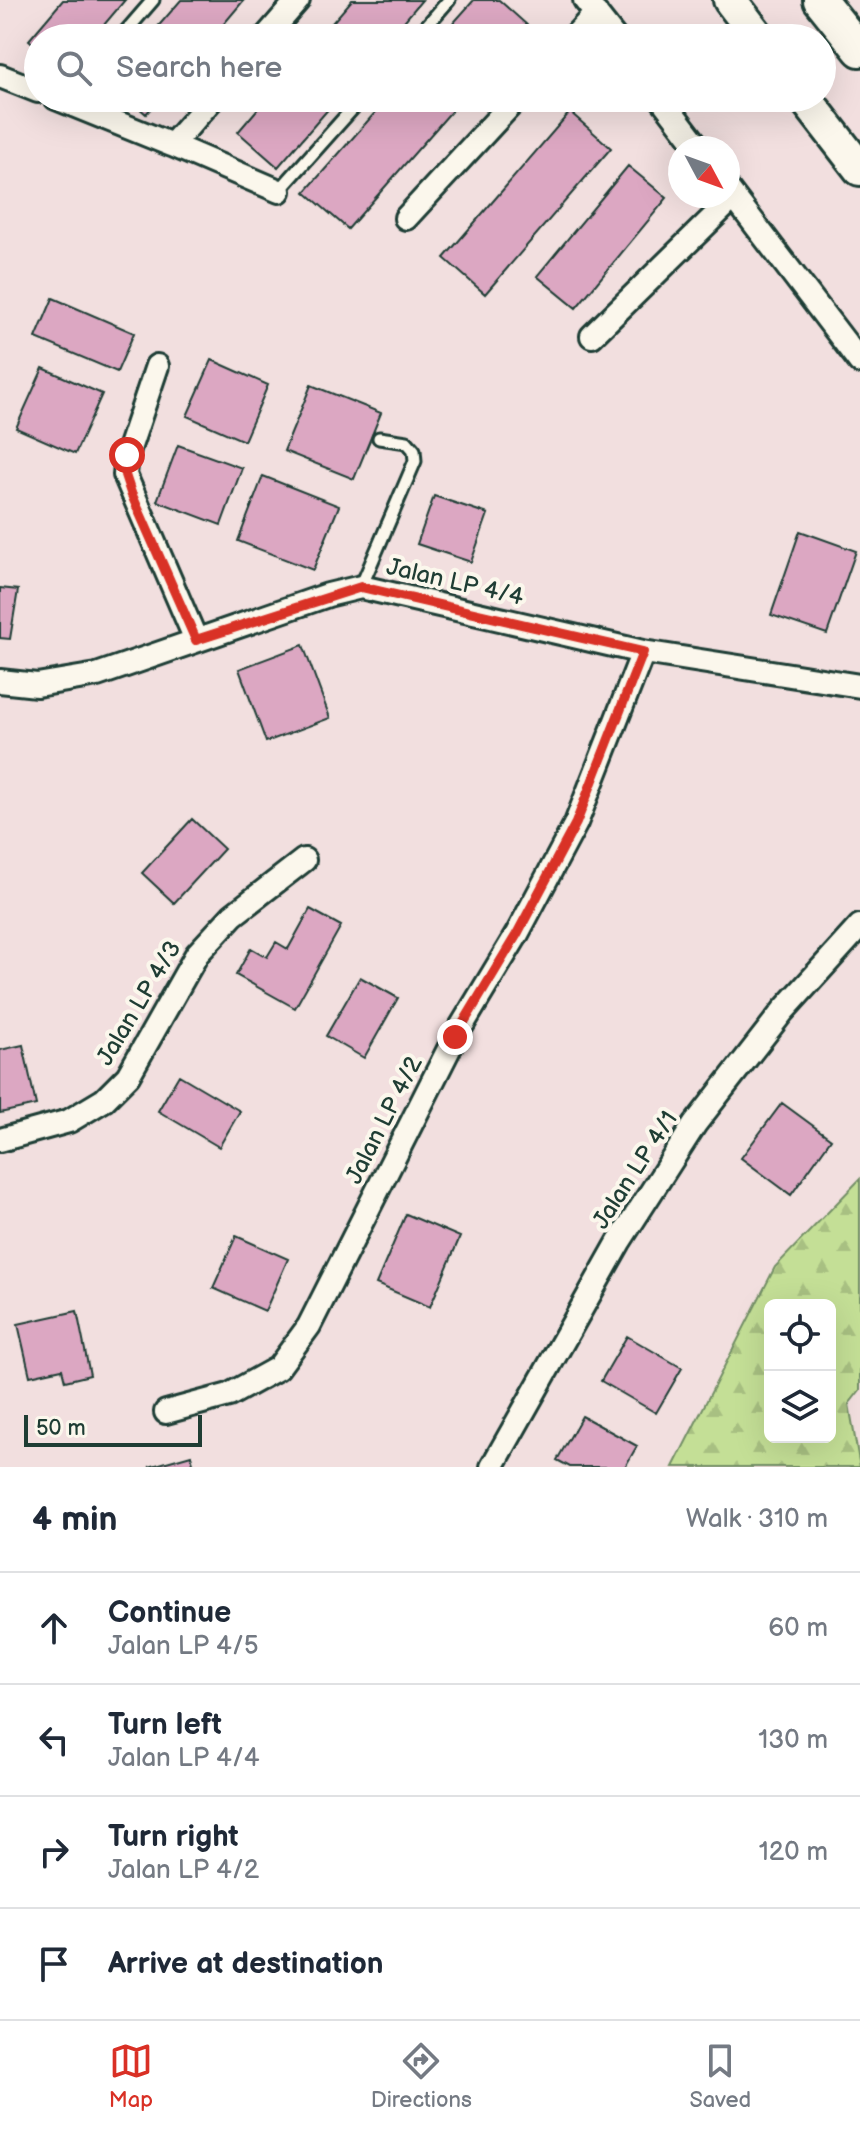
<!DOCTYPE html>
<html lang="en">
<head>
<meta charset="utf-8">
<style>
	body { margin:0; font-family:"Balsamiq Sans",sans-serif; background:#f2f2f3; color:#1f2937 }
	.controls { position:absolute; right:24px; bottom:24px; display:grid; overflow:hidden; border-radius:12px; box-shadow:0 8px 32px #0002 }
	.controls button { width:72px; height:72px; display:grid; place-items:center; padding:0; border:0; border-bottom:2px solid #e0e1e3; background:#fff; color:#1f2937; font:40px sans-serif }
	.compass { position:absolute; left:668px; top:136px; width:72px; height:72px; border-radius:50%; background:#fff; box-shadow:0 8px 32px #0002; rotate:131deg }
	.scale { position:absolute; left:24px; bottom:20px; width:178px; box-sizing:border-box; padding-left:8px; border:4px solid #1f3d34; border-top:0; font-size:22px; line-height:28px; white-space:nowrap; color:#1f3d34; -webkit-text-stroke:6px #fbf7ec; paint-order:stroke }
	.stop { position:absolute; width:24px; height:24px; margin:-18px; border:6px solid #d93025; border-radius:50%; background:#fff }
	.stop.end { background:#d93025; border-color:#fff; box-shadow:0 2px 8px #0008 }
	.list { margin:0; padding:0; list-style:none }
	h2 { display:flex; justify-content:space-between; align-items:center; height:104px; margin:0; padding:0 32px; font-size:34px }
	h2 small { font-size:26px; font-weight:400; color:#747a83 }
	.list li { display:grid; grid-template-columns:52px 1fr auto; gap:24px; align-items:center; box-sizing:border-box; height:112px; padding:0 32px; border-top:2px solid #e0e1e3 }
	.list b { display:block; font-size:30px; white-space:nowrap }
	.list p { margin:0; font-size:26px; white-space:nowrap; color:#747a83 }
	.list em { font-size:26px; font-style:normal; color:#747a83 }
	.icon { flex:none; width:44px; height:44px; fill:none; stroke:currentColor; stroke-width:2; stroke-linecap:round; stroke-linejoin:round }
	.map { position:relative; flex:none; width:860px; height:1467px; overflow:hidden }
	.search { position:absolute; background:#fff; box-shadow:0 8px 32px #0002; left:24px; right:24px; top:24px; height:88px; display:flex; align-items:center; gap:20px; box-sizing:border-box; padding:0 28px; border-radius:44px; color:#747a83; font-size:30px }
	.sheet { height:552px; background:#fff }
	nav { display:flex; justify-content:space-around; align-items:center; box-sizing:border-box; height:112px; border-top:2px solid #e0e1e3; background:#fff; font-size:22px; color:#747a83 }
	nav a { display:grid; justify-items:center; gap:4px }
	nav .on { color:#d93025 }
	.map>svg:first-child { display:block }
</style>
</head>
<body>
<div class="map">
<svg width="860" height="1467" viewBox="0 0 860 1467">
	<defs>
		<pattern id="forest-firs" width="22" height="20" patternUnits="userSpaceOnUse" patternTransform="scale(2)"><rect width="22" height="20" fill="#c4df96"/><path d="M5 1l3.5 6h-7zM16 11l3.5 6h-7z" fill="#a8c082"/></pattern>
	</defs>
	<rect width="100%" height="100%" fill="#f2dfdf"/>
	<filter id="ink" filterUnits="userSpaceOnUse"><feTurbulence type="fractalNoise" baseFrequency=".0125" numOctaves="2"/><feDisplacementMap in="SourceGraphic" scale="16" xChannelSelector="R" yChannelSelector="G"/><feConvolveMatrix kernelMatrix="1 2 1 2 8 2 1 2 1" color-interpolation-filters="sRGB"/></filter>
	<g filter="url(#ink)">
		<path fill="url(#forest-firs)" stroke="#728e65" stroke-width="2" fill-rule="evenodd" d="M860,1179V1390L849,1404L860,1467H673L775,1267ZM770,1305H830V1437H770Z"/>
		<path fill="#dca7c2" stroke="#1f3d34" stroke-width="2" d="M63,0H125L93,38H38V48L29,40Z
			M181,0H244L212,38H148Z
			M352,0H422L390,38H319Z
			M474,0H499L527,25L516,38H440Z
			M128,98H160L146,114Z
			M267,98H338L278,167L238,132Z
			M388,98H463L348,229L305,192Z
			M570,112L611,148L485,294L444,258Z
			M628,166L667,198L576,308L537,276Z
			M53,298L134,333L117,372L36,338Z
			M212,360L268,385L244,441L187,416Z
			M43,368L102,394L75,454L16,428Z
			M311,385L381,413L354,479L284,451Z
			M178,445L242,468L221,525L157,501Z
			M263,476L339,506L313,570L238,541Z
			M434,496L488,514L471,562L417,544Z
			M800,531L856,551L827,634L771,615Z
			M0,588L18,590L10,639L0,638Z
			M303,645L330,718L266,742L239,669Z
			M192,819L224,849L174,903L142,873Z
			M310,909L341,926L295,1008L236,975L251,948L267,957L276,942L288,949Z
			M360,977L398,998L364,1058L326,1036Z
			M23,1045L36,1105L0,1113V1050Z
			M179,1075L240,1111L219,1147L158,1111Z
			M782,1103L831,1139L791,1195L741,1158Z
			M406,1214L460,1237L430,1307L376,1284Z
			M236,1236L288,1259L265,1311L213,1288Z
			M77,1311L90,1375L65,1381L62,1369L30,1376L18,1324Z
			M627,1336L682,1368L656,1413L601,1381Z
			M582,1416L637,1446L625,1467H570L557,1460Z
			M191,1455L194,1467H149Z"/>
		<g fill="none" stroke-linecap="round" stroke-linejoin="round">
			<g stroke="#1f3d34" stroke-width="17">
				<path id="lane" d="M120,38L153,0
					M416,38L449,0
					M279,191L362,98
					M361,587L415,461L414,450L407,442L379,438"/>
			</g>
			<g stroke="#1f3d34" stroke-width="28">
				<path id="street" d="M585,0L615,38
					M265,38L298,0
					M573,38L596,13
					M0,76L38,91
					M56,98L172,145L213,98
					M661,98L699,148
					M172,145L279,191
					M728,189L860,362
					M406,218L517,98
					M592,336L734,197
					M157,366L127,455L125,475L196,640
					M0,681L37,685L97,675L328,595L361,587L643,652L860,686
					M0,1140L69,1121L104,1100L128,1076L197,954L233,915L304,860
					M166,1412L229,1395L278,1368L309,1326L455,1037L517,934L576,823L643,652
					M492,1467L619,1242L695,1124L783,1011L860,926"/>
			</g>
			<g stroke="#1f3d34" stroke-width="38">
				<path id="secondary" d="M730,0L759,38
					M820,0L860,50
					M805,98L860,169"/>
			</g>
			<use href="#lane" stroke="#fbf7ec" stroke-width="11"/>
			<use href="#street" stroke="#fbf7ec" stroke-width="22"/>
			<use href="#secondary" stroke="#fbf7ec" stroke-width="32"/>
		</g>
	</g>
	<g fill="none" stroke-linecap="round" stroke-linejoin="round" filter="url(#ink)">
		<path stroke="#d93025" stroke-width="10" d="M127,455L125,475L131,493L196,640L361,587L643,652L576,823L517,934L455,1037"/>
	</g>
	<g text-anchor="middle" dominant-baseline="central" stroke-width="8" stroke-linejoin="round" paint-order="stroke">
		<g font-size="24" fill="#1f3d34" stroke="#fbf7ec">
			<text transform="translate(455 582) rotate(13)">Jalan LP 4/4</text>
			<text transform="translate(139 1003) rotate(-59)">Jalan LP 4/3</text>
			<text transform="translate(384 1120) rotate(-63)">Jalan LP 4/2</text>
			<text transform="translate(635 1170) rotate(-57)">Jalan LP 4/1</text>
		</g>
	</g>
</svg>
<div class="controls">
<button><svg class="icon" aria-label="locate" viewBox="0 0 24 24"><circle cx="12" cy="12" r="6"/><path d="M12 2v4M12 18v4M2 12h4M18 12h4"/></svg></button>
<button><svg class="icon" aria-label="layers" viewBox="0 0 24 24"><path d="M12 4l9 5-9 5-9-5zM3 14l9 5 9-5"/></svg></button>
</div>
<svg class="compass" viewBox="-18 -18 36 36"><path d="M0-13l5 13h-10z" fill="#e53935"/><path d="M0 13l5-13h-10z" fill="#747a83"/></svg>
<div class="scale">50 m</div>
<div class="stop" style="left:127px;top:455px"></div>
<div class="stop end" style="left:455px;top:1037px"></div>
<div class="search"><svg class="icon" aria-label="search" viewBox="0 0 24 24"><circle cx="10" cy="10" r="6"/><path d="M15 15l6 6"/></svg>Search here</div>
</div>
<section class="sheet">
<h2>4 min<small>Walk · 310 m</small></h2>
<ul class="list">
<li><svg class="icon" aria-label="ahead" viewBox="0 0 24 24"><path d="M12 20V5M6 11l6-6 6 6"/></svg><div><b>Continue</b><p>Jalan LP 4/5</p></div><em>60 m</em></li>
<li><svg class="icon" aria-label="left" viewBox="0 0 24 24"><path d="M17 20v-9H6M10 6l-5 5 5 5"/></svg><div><b>Turn left</b><p>Jalan LP 4/4</p></div><em>130 m</em></li>
<li><svg class="icon" aria-label="right" viewBox="0 0 24 24"><path d="M7 20v-9h11M14 6l5 5-5 5"/></svg><div><b>Turn right</b><p>Jalan LP 4/2</p></div><em>120 m</em></li>
<li><svg class="icon" aria-label="arrive" viewBox="0 0 24 24"><path d="M6 21V4h12l-3 4 3 4H6"/></svg><div><b>Arrive at destination</b></div></li>
</ul>
</section>
<nav>
<a class="on"><svg class="icon" aria-label="map" viewBox="0 0 24 24"><path d="M3 6l6-2 6 2 6-2v14l-6 2-6-2-6 2zM9 4v14M15 6v14"/></svg>Map</a>
<a><svg class="icon" aria-label="directions" viewBox="0 0 24 24"><path d="M12 3l9 9-9 9-9-9zM9 14v-3h6M13 9l2 2-2 2"/></svg>Directions</a>
<a><svg class="icon" aria-label="saved" viewBox="0 0 24 24"><path d="M7 4h10v16l-5-4-5 4z"/></svg>Saved</a>
</nav>
</body>
</html>
